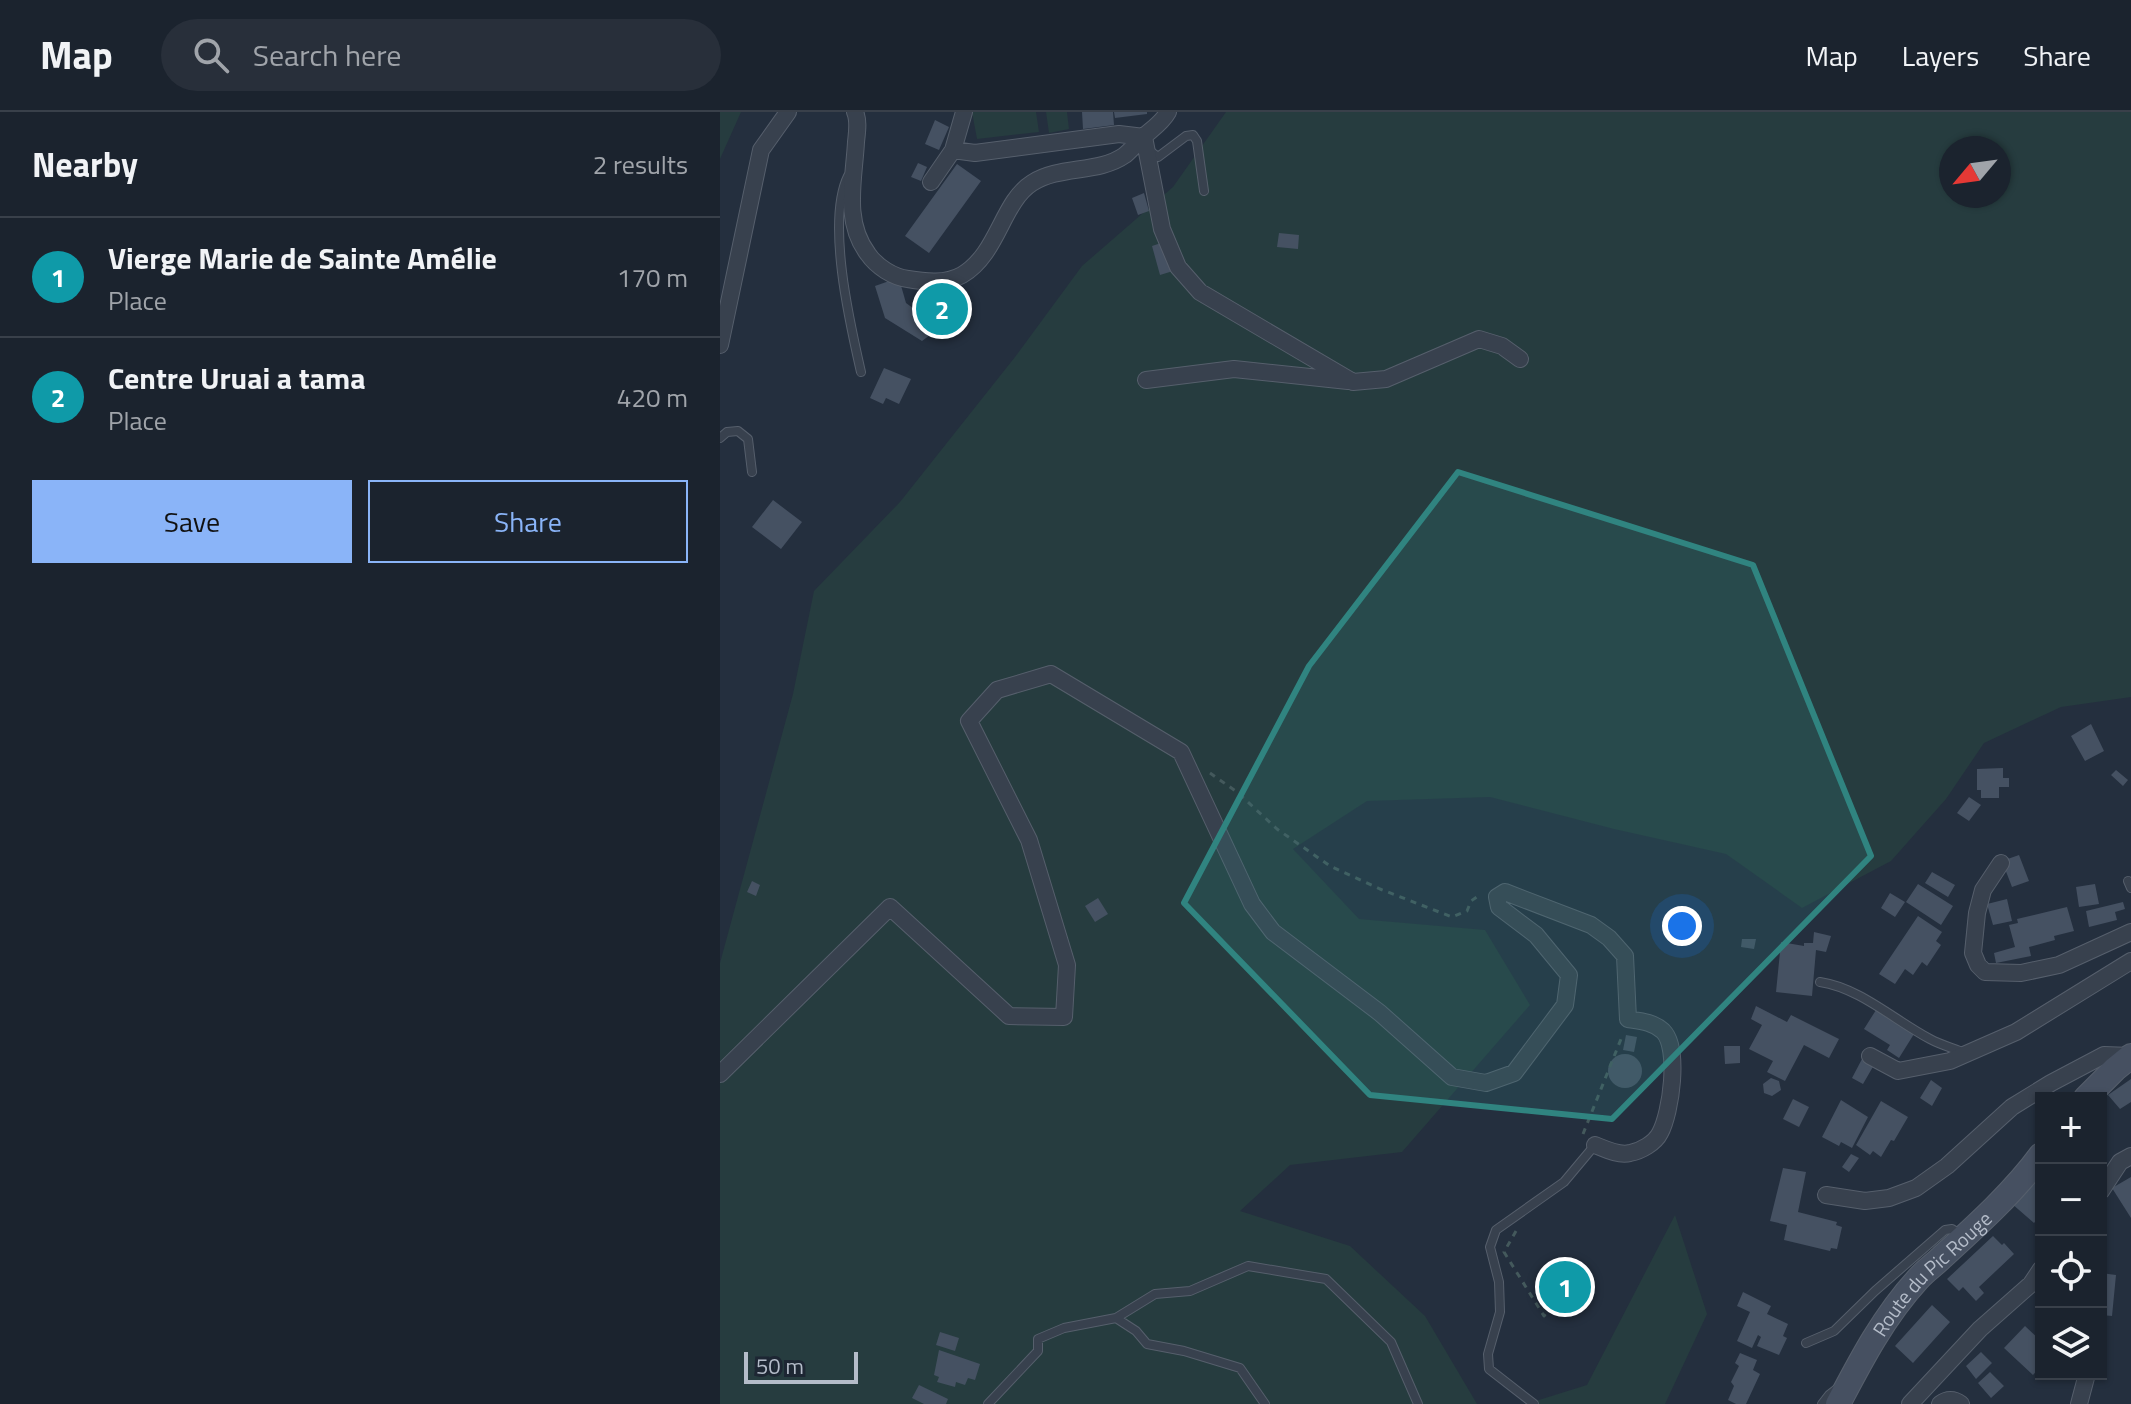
<!DOCTYPE html>
<html lang="en">
<head>
<meta charset="utf-8">
<style>
	body { margin:0; font-family:"Titillium Web",sans-serif; background:#282f3a; color:#f1f3f6 }
	.controls { position:absolute; right:24px; bottom:24px; display:grid; overflow:hidden; border-radius:0px; box-shadow:0 2px 6px #0004 }
	.controls button { width:72px; height:72px; display:grid; place-items:center; padding:0; border:0; border-bottom:2px solid #39404a; background:#1b232e; color:#f1f3f6; font:40px sans-serif }
	.compass { position:absolute; left:1219px; top:24px; width:72px; height:72px; border-radius:50%; background:#1b232e; box-shadow:0 2px 6px #0004; rotate:241deg }
	.scale { position:absolute; left:24px; bottom:20px; width:114px; box-sizing:border-box; padding-left:8px; border:4px solid #b4bcc9; border-top:0; font-size:22px; line-height:28px; white-space:nowrap; color:#b4bcc9; -webkit-text-stroke:6px #1d2633; paint-order:stroke }
	.you { position:absolute; left:962px; top:814px; width:28px; height:28px; margin:-20px; border:6px solid #fff; border-radius:50%; background:#1a73e8; box-shadow:0 0 0 12px #1a73e833 }
	.badge { display:grid; place-items:center; width:52px; height:52px; border-radius:50%; background:#8ab4f8; color:#fff; font-size:26px; font-weight:700 }
	.pin { position:absolute; translate:-50% -50%; border:4px solid #fff; box-shadow:0 2px 8px #0006 }
	.list { margin:0; padding:0; list-style:none }
	h2 { display:flex; justify-content:space-between; align-items:center; height:104px; margin:0; padding:0 32px; font-size:34px }
	h2 small { font-size:26px; font-weight:400; color:#a0a4aa }
	.list li { display:grid; grid-template-columns:52px 1fr auto; gap:24px; align-items:center; box-sizing:border-box; height:120px; padding:0 32px; border-top:2px solid #39404a }
	.list b { display:block; font-size:30px; white-space:nowrap }
	.list p { margin:0; font-size:26px; white-space:nowrap; color:#a0a4aa }
	.list em { font-size:26px; font-style:normal; color:#a0a4aa }
	.actions { display:flex; gap:16px; padding:24px 32px }
	.actions a { flex:1; padding:18px 0; border:2px solid #8ab4f8; border-radius:0px; text-align:center; font-size:28px; color:#8ab4f8 }
	.actions .main { background:#8ab4f8; color:#111 }
	.icon { flex:none; width:44px; height:44px; fill:none; stroke:currentColor; stroke-width:2; stroke-linecap:round; stroke-linejoin:round }
	.map { position:relative; flex:none; width:1411px; height:1292px; overflow:hidden }
	header { display:flex; align-items:center; gap:48px; box-sizing:border-box; height:112px; padding:0 40px; background:#1b232e; border-bottom:2px solid #39404a }
	header strong { font-size:38px }
	nav { display:flex; gap:44px; margin-inline-start:auto; font-size:28px }
	.search { width:560px; height:72px; background:#282f3a; display:flex; align-items:center; gap:20px; box-sizing:border-box; padding:0 28px; border-radius:44px; color:#a0a4aa; font-size:30px }
	main { display:flex }
	aside { flex:1; background:#1b232e }
	.map>svg:first-child { display:block }
</style>
</head>
<body>
<header>
<strong>Map</strong>
<div class="search"><svg class="icon" aria-label="search" viewBox="0 0 24 24"><circle cx="10" cy="10" r="6"/><path d="M15 15l6 6"/></svg>Search here</div>
<nav><a>Map</a><a>Layers</a><a>Share</a></nav>
</header>
<main>
<aside>
<h2>Nearby<small>2 results</small></h2>
<ul class="list">
<li><span class="badge" style="background:#0f9aa8">1</span><div><b>Vierge Marie de Sainte Amélie</b><p>Place</p></div><em>170 m</em></li>
<li><span class="badge" style="background:#0f9aa8">2</span><div><b>Centre Uruai a tama</b><p>Place</p></div><em>420 m</em></li>
</ul>
<div class="actions"><a class="main">Save</a><a>Share</a></div>
</aside>
<div class="map">
<svg width="1411" height="1292" viewBox="0 0 1411 1292">
	<rect width="100%" height="100%" fill="#242f3e"/>
	<path fill="#263c3f" fill-rule="evenodd" d="M0,0H21L0,47Z
		M252,0H316L319,20L257,27Z
		M326,0H347L349,17L329,21Z
		M506,0H1411V585L1341,595L1264,631L1226,687L1171,749L1082,796L1006,742L894,717L770,685L647,689L573,737L639,807L765,818L810,893L682,1040L570,1053L520,1099L630,1134L705,1204L757,1292H0V851L73,582L94,479L180,390L295,245L362,154L453,75ZM1231,36H1279V84H1231Z
		M955,1103L987,1202L945,1292H806L867,1273Z"/>
	<path fill="#455162" d="M362,0H393L394,13L363,17Z
		M394,0H427V2L395,6Z
		M215,8L229,15L219,38L205,32Z
		M198,51L207,55L201,69L191,65Z
		M237,52L261,69L209,141L185,124Z
		M424,81L429,99L418,103L412,86Z
		M559,121L579,123L578,137L557,135Z
		M444,130L453,159L440,163L432,134Z
		M172,168L173,172L180,170L186,191L197,199L231,172L248,195L202,229L165,206L155,174Z
		M164,256L191,267L179,292L166,286L163,292L150,286Z
		M53,388L82,410L61,437L32,415Z
		M1371,612L1384,639L1365,649L1351,624Z
		M1283,656V666H1289V675H1279V686H1261V678H1257V657Z
		M1396,658L1408,668L1403,674L1391,663Z
		M1249,685L1261,693L1249,709L1237,701Z
		M1299,743L1309,769L1292,775L1282,749Z
		M1212,760L1235,773L1228,785L1205,771Z
		M32,769L40,773L36,784L27,780Z
		M1198,772L1233,794L1221,813L1186,790Z
		M1375,772L1379,792L1359,795L1356,775Z
		M1170,781L1185,790L1175,805L1161,796Z
		M378,786L388,802L375,810L365,794Z
		M1287,787L1292,809L1273,813L1267,792Z
		M1403,790L1405,797L1395,800L1397,808L1369,815L1366,799Z
		M1347,795L1354,819L1334,824L1335,828L1309,835L1311,844L1276,851L1274,841L1295,835L1289,813L1298,811L1297,807Z
		M1198,804L1222,820L1216,829L1221,833L1207,854L1202,850L1193,863L1185,857L1175,872L1159,862Z
		M1094,820L1111,824L1106,840L1096,838L1092,884L1056,880L1061,830L1084,834V831H1093Z
		M1022,827H1036L1034,837L1021,835Z
		M1036,894L1067,910L1071,903L1119,927L1109,946L1084,933L1065,969L1047,960L1053,949L1029,937L1042,913L1031,907Z
		M1156,898L1194,922L1179,946L1167,938L1170,933L1144,917Z
		M906,923L917,925L914,940L903,938Z
		M1004,934H1020V951L1005,952Z
		M888 959a17 17 0 1 1 34 0a17 17 0 1 1-34 0Z
		M1142,947L1154,953L1143,972L1132,966Z
		M1051,966L1059,969L1061,978L1052,984L1044,981L1043,972Z
		M1411,967V990L1400,997L1388,983Z
		M1211,968L1222,976L1212,994L1200,986Z
		M1073,987L1089,995L1079,1015L1063,1007Z
		M1121,988L1148,1005L1132,1036L1121,1030L1119,1034L1102,1025Z
		M1161,989L1188,1005L1174,1029L1171,1028L1161,1045L1153,1039L1150,1043L1136,1033Z
		M1131,1042L1139,1046L1129,1060L1122,1055Z
		M1321,1055V1103L1314,1111L1291,1091Z
		M1063,1056L1086,1060L1078,1100L1117,1110L1116,1113L1122,1115L1117,1137L1111,1136L1110,1139L1064,1128L1067,1113L1050,1109Z
		M1411,1065V1106L1392,1076Z
		M1273,1124L1282,1133L1284,1131L1294,1142L1259,1175L1264,1181L1256,1189L1243,1175L1239,1179L1227,1167Z
		M1381,1161L1396,1163L1392,1204L1381,1203Z
		M1023,1180L1051,1194L1047,1202L1068,1212L1063,1224L1067,1226L1059,1243L1037,1234L1041,1225L1038,1223L1032,1236L1017,1229L1030,1200L1017,1194Z
		M1212,1193L1230,1210L1193,1251L1175,1234Z
		M1305,1214L1321,1229V1254L1313,1263L1284,1236Z
		M220,1220L239,1226L235,1239L216,1233Z
		M219,1238L260,1252L255,1268L248,1266L245,1273L236,1270L235,1275L217,1270L219,1265L214,1263Z
		M1261,1240L1272,1251L1256,1267L1246,1254Z
		M1020,1241L1037,1248L1033,1258L1040,1262L1026,1292H1016L1008,1288L1014,1274L1011,1270L1019,1254L1015,1251Z
		M1270,1260L1284,1274L1271,1286L1258,1271Z
		M199,1273L228,1287L226,1292H204L192,1286Z"/>
	<g fill="none" stroke-linecap="round" stroke-linejoin="round">
		<g stroke="#565f6c" stroke-width="10">
			<path id="lane" d="M430,39L438,45L466,24L473,23L477,29L484,79
				M128,64C106,109 130,212 141,260
				M0,326L7,320L18,319L28,327L32,360
				M1408,769L1411,776
				M1100,870C1140,876 1174,908 1210,927C1221,933 1233,936 1245,941
				M1086,1231L1114,1219L1155,1179L1225,1118L1232,1117L1243,1124
				M268,1292L318,1239V1227L344,1216L396,1206
				M545,1292L520,1256L464,1239L427,1232L416,1219L396,1206L435,1182L470,1179L528,1154L606,1167L671,1230L698,1292
				M814,1292L769,1257L768,1242L780,1200L779,1170L770,1135L776,1118L844,1070L875,1033
				M1102,1292L1109,1283L1118,1276"/>
		</g>
		<g stroke="#565f6c" stroke-width="18">
			<path id="street" d="M135,0C139,9 137,20 136,30C134,68 123,109 148,142C157,155 173,165 188,167C206,170 226,172 242,163C278,142 282,90 312,71C340,53 378,62 405,43C411,38 417,31 422,26C432,17 442,11 448,0
				M233,38L244,0
				M211,70L233,38L255,41L399,22L424,25L442,117L458,155L480,180L633,270L666,267L759,227L782,234L800,247
				M0,233L41,38L68,0
				M426,268L514,257L628,269
				M1281,751L1263,778L1257,801L1253,841L1258,853L1265,860L1301,861L1339,853L1411,820
				M1150,944L1178,959L1230,949L1296,920L1411,849
				M0,962L170,795L289,904L344,905L347,853L309,728L249,609L277,578L331,562L461,640L532,792L553,820L660,901L732,965L766,971L794,961L845,893L849,863L816,823L779,795L777,785L785,780L871,813L889,826L905,844L908,907C921,909 933,910 943,919C960,936 951,1001 940,1021C935,1031 921,1039 910,1041C899,1044 885,1037 875,1033
				M1381,1079L1400,1050L1411,1044
				M1106,1083L1145,1089L1169,1086L1196,1076L1227,1054L1292,995L1331,971L1384,943L1411,944
				M1190,1292L1260,1217L1311,1172L1321,1157
				M1220,1292C1227,1287 1234,1287 1241,1292
				M1359,1292L1367,1262"/>
		</g>
		<g stroke="#565f6c" stroke-width="26">
			<g id="secondary">
				<path d="M1366,986L1395,957L1411,944"/>
				<path id="s1" d="M1118,1292C1141,1248 1164,1204 1198,1167C1205,1159 1214,1153 1221,1146C1255,1115 1294,1080 1321,1043"/>
			</g>
		</g>
		<path stroke="#44595c" stroke-width="3" stroke-dasharray="6 6" stroke-linecap="butt" d="M490,661L517,680L557,717L610,754L660,777L732,805L747,799L751,789L761,782
			M863,1022L903,922
			M796,1119L784,1140L824,1204L845,1175"/>
		<use href="#lane" stroke="#38414e" stroke-width="8"/>
		<use href="#street" stroke="#38414e" stroke-width="16"/>
		<use href="#secondary" stroke="#465061" stroke-width="24"/>
	</g>
	<path fill="#308480" fill-opacity="0.2" stroke="#308480" stroke-width="6" stroke-linejoin="round" d="M738,360L1033,453L1151,744L892,1007L650,983L464,791L589,554Z"/>
	<g text-anchor="middle" dominant-baseline="central" stroke-width="8" stroke-linejoin="round" paint-order="stroke">
		<g font-size="20" fill="#b4bcc9" stroke="#1d2633">
			<text stroke="none"><textPath href="#s1" startOffset="162">Route du Pic Rouge</textPath></text>
		</g>
	</g>
</svg>
<div class="controls">
<button>+</button>
<button>−</button>
<button><svg class="icon" aria-label="locate" viewBox="0 0 24 24"><circle cx="12" cy="12" r="6"/><path d="M12 2v4M12 18v4M2 12h4M18 12h4"/></svg></button>
<button><svg class="icon" aria-label="layers" viewBox="0 0 24 24"><path d="M12 4l9 5-9 5-9-5zM3 14l9 5 9-5"/></svg></button>
</div>
<svg class="compass" viewBox="-18 -18 36 36"><path d="M0-13l5 13h-10z" fill="#e53935"/><path d="M0 13l5-13h-10z" fill="#a0a4aa"/></svg>
<div class="scale">50 m</div>
<div class="you"></div>
<div class="pin badge" style="left:845px;top:1175px;background:#0f9aa8">1</div>
<div class="pin badge" style="left:222px;top:197px;background:#0f9aa8">2</div>
</div>
</main>
</body>
</html>
